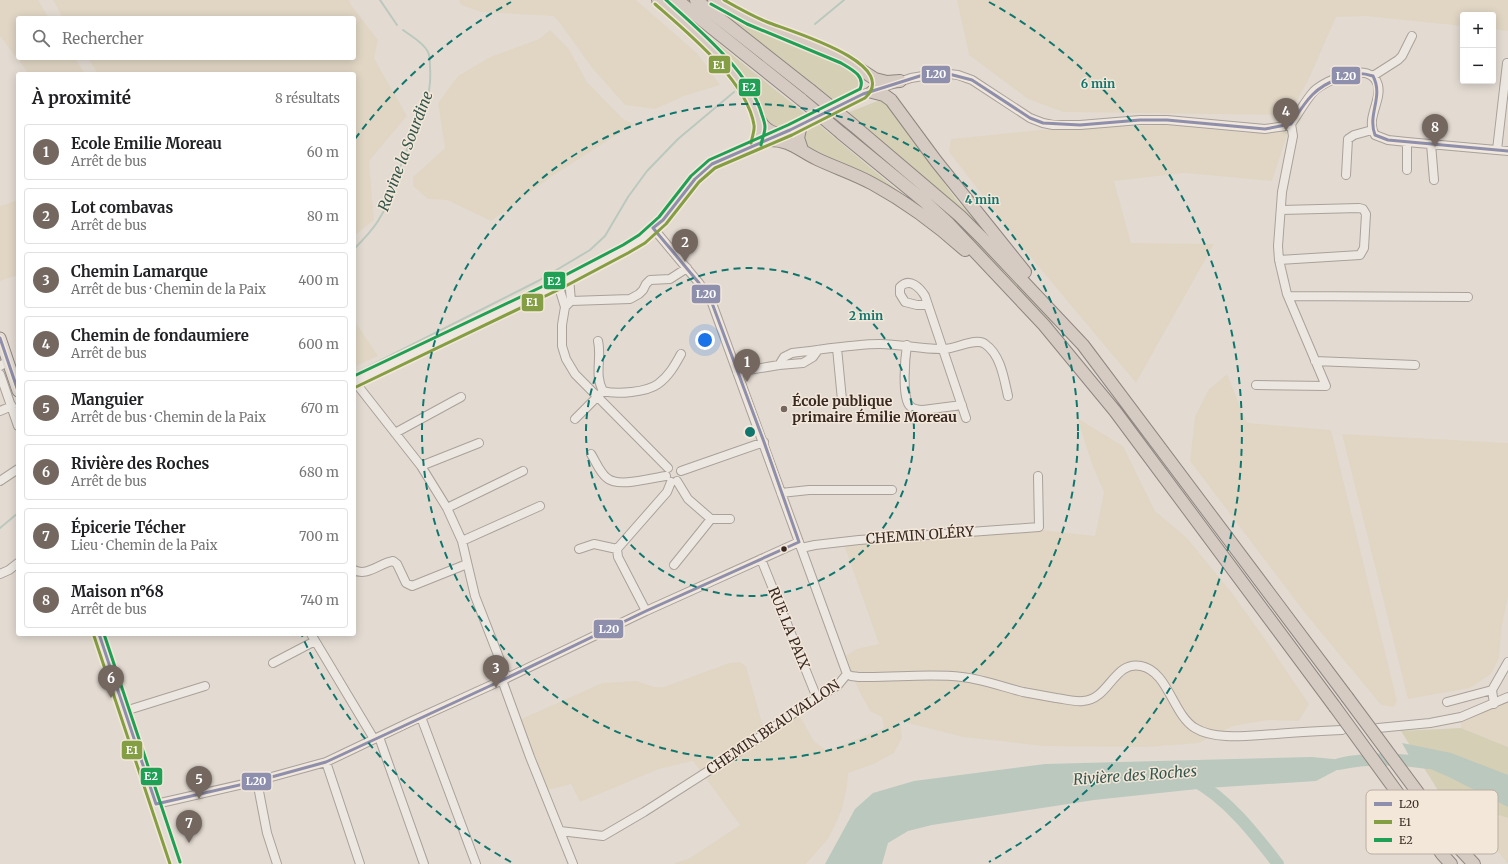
<!DOCTYPE html>
<html lang="fr">
<head>
<meta charset="utf-8">
<style>
	body { margin:0; font-family:Merriweather,serif; background:#f6f6f6; color:#202124 }
	.controls { position:absolute; right:12px; top:12px; display:grid; overflow:hidden; border-radius:4px; box-shadow:0 2px 10px #0003 }
	.controls button { width:36px; height:36px; display:grid; place-items:center; padding:0; border:0; border-bottom:1px solid #e0e0e0; background:#fff; color:#202124; font:20px sans-serif }
	.you { position:absolute; left:705px; top:340px; width:14px; height:14px; margin:-10px; border:3px solid #fff; border-radius:50%; background:#1a73e8; box-shadow:0 0 0 6px #1a73e833 }
	.badge { display:grid; place-items:center; width:26px; height:26px; border-radius:50%; background:#746760; color:#fff; font-size:13px; font-weight:700 }
	.pin { position:absolute; translate:-50% -33px; filter:drop-shadow(0 1px 2px #0008) }
	.pin::after { content:''; position:absolute; top:21px; width:14px; height:12px; background:inherit; clip-path:polygon(0 0,100% 0,50% 100%) }
	.list { margin:0; padding:0; list-style:none }
	h2 { display:flex; justify-content:space-between; align-items:center; height:52px; margin:0; padding:0 16px; font-size:17px }
	h2 small { font-size:13px; font-weight:400; color:#757577 }
	.list li { display:grid; grid-template-columns:26px 1fr auto; gap:12px; align-items:center; box-sizing:border-box; height:56px; margin:0 8px 8px; padding:0 8px; border:1px solid #e0e0e0; border-radius:4px }
	.list b { display:block; font-size:15px; white-space:nowrap }
	.list p { margin:0; font-size:13px; white-space:nowrap; color:#757577 }
	.list em { font-size:13px; font-style:normal; color:#757577 }
	.icon { flex:none; width:22px; height:22px; fill:none; stroke:currentColor; stroke-width:2; stroke-linecap:round; stroke-linejoin:round }
	.map { position:relative; flex:none; width:1508px; height:864px; overflow:hidden }
	.search { position:absolute; background:#fff; box-shadow:0 2px 10px #0003; left:16px; top:16px; width:340px; height:44px; display:flex; align-items:center; gap:10px; box-sizing:border-box; padding:0 14px; border-radius:4px; color:#757577; font-size:15px }
	.panel { position:absolute; background:#fff; box-shadow:0 2px 10px #0003; left:16px; top:72px; width:340px; height:564px; border-radius:4px }
	.map>svg:first-child { display:block }
</style>
</head>
<body>
<div class="map">
<svg width="1508" height="864" viewBox="0 0 1508 864">
	<rect width="100%" height="100%" fill="#e3dbd2"/>
	<path fill="#e1d6c4" d="M0,0H38L49,18H18V58H75L85,74H29L0,36Z
		M53,0H349L351,5L378,40L374,58L407,116L369,161L374,220L354,236V74H98L88,58H354V18H63Z
		M459,0H636L698,54L720,85L684,96L655,109L625,105L593,69L559,22L553,16L481,12L461,5Z
		M957,0H1508V31L1493,29V15H1463V26L1365,16L1336,17L1308,81L1288,115L1063,112L1028,99L969,55Z
		M550,30L569,49L587,82L622,118L635,125L610,139L551,177L491,221L447,200L428,199L413,186V177L445,148L438,103L458,76L490,57L539,39Z
		M1164,125L1249,133L1288,132L1272,181L1184,173L1114,181L1131,243L1214,244L1136,383L1028,254L949,152L951,139L1041,130Z
		M18,200V275L0,281V206Z
		M354,320L378,356L354,367Z
		M1227,374L1247,423L1331,430L1397,701L1394,707L1381,705L1305,613L1190,461L1195,416L1209,389Z
		M1077,418L1123,446L1155,511L1187,538L1232,593L1267,642L1309,704L1299,721L1268,720L1233,726L1199,743L1147,747L1044,746L963,737L900,721L902,738L894,753L876,763L848,773L847,787L842,809L836,823L828,839L806,864H673L690,858L740,825L693,761L659,769L580,802L571,784L544,791L517,721L602,683L637,681L654,687H664L729,663L740,662L746,666L765,733L797,711L814,741L827,751L884,728L882,717L870,711L857,687L846,656L856,649L879,644L844,545L1041,530L1095,536L1104,492L1093,467Z
		M1342,434L1508,443V597L1502,625L1499,658L1491,674L1470,688L1408,699Z
		M1508,697V747L1461,728V717Z
		M1473,807L1508,818V864L1467,814Z"/>
	<path fill="#d4cfb5" d="M664,0L808,116L774,128L769,126L737,71Z
		M730,15L775,36V38L837,63L860,75L864,82L856,93L836,104L728,17Z
		M880,100L886,103L958,202L978,222L975,224L847,113Z
		M834,116L967,230L1056,322L1053,324L965,233L830,120Z
		M817,123L914,204L808,149C801,136 806,131 817,123Z
		M1461,728L1508,747V818L1473,807L1439,792L1401,731Z"/>
	<path fill="#bbc8be" d="M1402,743L1451,753L1508,775V807L1449,777L1412,761Z
		M1312,757L1354,761L1316,781L1207,788L1094,800L932,825L908,831L888,843L882,864H825L855,809L873,793L914,781L1045,764Z"/>
	<g fill="none" stroke-linecap="round" stroke-linejoin="round">
		<path stroke="#bbc8be" stroke-width="2" d="M380,0L397,25
			M815,24L844,0
			M354,249C363,240 371,232 378,221C390,203 394,183 402,162C414,130 433,104 430,67C430,63 430,56 428,52C424,43 411,36 403,30
			M354,374L538,281L590,250L605,236L628,197L647,171L678,139L734,92
			M0,528L18,513"/>
		<path stroke="#bbc8be" stroke-width="12" d="M1339,764C1366,758 1400,759 1428,763
			M1193,780C1228,799 1254,833 1278,864"/>
		<g stroke="#a9a19a" stroke-width="10">
			<path id="minor" d="M1373,76L1398,60L1402,56L1412,36
				M776,136L863,94L911,78L941,73L958,75L972,80L1030,118L1043,123L1053,125H1080L1140,120H1167L1265,129L1286,126L1291,124
				M1407,142V170
				M1431,144L1434,180
				M1497,150L1507,63
				M1346,175L1348,139L1354,135L1372,130
				M653,228L699,283L712,303L847,674
				M1279,260L1360,255L1364,248L1366,214L1363,209L1359,208L1281,210
				M569,278L571,301
				M558,284L565,307L562,325V346L566,359L575,374L668,468
				M1289,296L1468,297
				M928,305H917L905,302L900,294V287C910,277 920,288 925,296L966,418
				M565,307L571,301L630,299L639,294L643,290L646,284L650,280L670,279L687,268
				M907,345C905,358 902,395 909,405C912,409 918,410 923,410L962,405
				M837,348L842,400
				M1315,361L1415,365
				M779,365L784,357L792,353C820,350 853,344 880,344C901,344 924,350 944,349C956,349 976,337 985,344C1001,355 1004,379 1008,396
				M0,366L8,361
				M737,372L779,365L803,363L813,357L818,350
				M0,374L18,426
				M354,382L558,284L635,244L663,220L695,179L705,169L730,155L760,143
				M355,382L421,466L447,508L462,541L475,596L507,678
				M1256,385L1326,386L1287,294L1279,260L1278,246L1282,192L1293,136L1291,124C1299,113 1305,101 1314,91C1326,80 1371,59 1378,85C1382,101 1365,119 1375,135L1388,140L1407,142L1508,151
				M603,391C617,395 647,392 658,384C669,376 675,365 681,354
				M0,411L12,406
				M575,419L603,391C594,375 602,358 598,341
				M395,433L461,397
				M591,454C596,462 600,473 607,478C618,488 651,478 666,476
				M421,466L479,443
				M681,471L764,442
				M0,481L18,469
				M677,481L688,499L711,519H730
				M781,493L809,490H892
				M447,508L523,471
				M462,541L540,506
				M801,548L815,545L859,540L1039,527L1038,476
				M579,549L594,544L617,549L618,557L646,611
				M617,549L667,492L671,482
				M761,559L817,698
				M674,565L711,519
				M354,570C367,577 380,563 393,561L397,564L406,583L412,586L467,564
				M0,574L9,570L18,563
				M311,634L374,739
				M273,663L315,641
				M847,674L851,676L859,677C893,678 928,673 962,677C982,679 1003,687 1023,692C1034,694 1045,696 1056,698C1065,699 1074,702 1083,701C1109,700 1114,660 1141,666C1168,671 1173,715 1195,728C1216,741 1252,735 1276,734C1298,732 1320,731 1342,730
				M502,680L530,757L573,864
				M1447,702L1492,690
				M1494,704L1492,690L1508,662
				M125,711L205,686
				M421,717L476,864
				M1378,728L1430,723L1461,717L1508,697
				M379,737L424,864
				M326,762L360,864
				M257,781L267,833L277,864
				M156,804L257,781L326,762L412,721L507,678L646,611L799,542
				M560,831L603,836L644,812L738,752L797,711L838,685L847,674"/>
		</g>
		<g stroke="#8e8681" stroke-width="13">
			<path id="major" d="M0,338L18,391
				M99,634L156,804L175,864"/>
		</g>
		<g stroke="#8e8681" stroke-width="14">
			<path id="highway" d="M658,0C688,27 720,52 742,87C746,93 750,99 753,106C759,120 763,132 780,134
				M677,0L802,100
				M696,0L810,90
				M714,0L754,22L833,54L852,64L875,79L887,82L900,81
				M872,92L884,95L891,100L936,161L1025,272
				M801,125L798,138L802,150
				M853,125L960,216L982,238L1083,345L1347,697
				M841,133L924,201L949,224L1044,325L1115,411L1335,707
				M767,140C790,139 798,150 817,159C836,168 855,174 873,184C906,202 937,225 965,250
				M756,144L760,136V122
				M1459,848L1474,864
				M1442,854L1451,864"/>
		</g>
		<use href="#minor" stroke="#ece7e1" stroke-width="8"/>
		<use href="#major" stroke="#e3dcd4" stroke-width="11"/>
		<use href="#highway" stroke="#d6cbc2" stroke-width="12"/>
		<g stroke="#8e8681" stroke-width="14" stroke-linecap="butt">
			<path id="highway-bridge" d="M810,90L853,125
				M802,100L841,133
				M1347,697L1459,848
				M1335,707L1442,854"/>
		</g>
		<use href="#highway-bridge" stroke="#d6cbc2" stroke-width="12"/>
		<g stroke="#f3e7d9" stroke-width="6">
			<path id="bus-1" d="M0,338L18,391
				M99,634L156,804L257,781L326,762L507,678L646,611L799,542L764,442L712,303L699,283L653,228L663,220L695,179L712,164L790,130L863,94L923,75L949,74L972,80L1030,118L1043,123L1080,125L1140,120H1167L1265,129L1291,124C1306,101 1313,88 1340,78C1352,73 1360,72 1373,76C1384,97 1367,114 1375,135L1388,140L1508,151"/>
		</g>
		<g stroke="#f3e7d9" stroke-width="6">
			<path id="bus-2" d="M655,4C687,32 747,81 754,125C755,130 752,137 751,143
				M356,387L560,289L628,253L645,243L666,224L699,182L715,168L792,135L865,98C903,63 786,30 767,22C752,16 738,8 724,0
				M94,636L170,864"/>
		</g>
		<g stroke="#f3e7d9" stroke-width="6">
			<path id="bus-3" d="M666,0C698,29 750,72 762,115C763,118 765,123 765,127C765,133 762,139 761,145
				M354,376L556,280L623,245L639,235L659,217L691,176L709,160L788,125L860,89C866,76 851,69 841,63L747,24L711,4
				M104,634L180,862"/>
		</g>
		<use href="#bus-1" stroke="#8e8fac" stroke-width="3"/>
		<use href="#bus-2" stroke="#849e44" stroke-width="3"/>
		<use href="#bus-3" stroke="#1fa055" stroke-width="3"/>
	</g>
	<g fill="none" stroke="#0f766e" stroke-width="2" stroke-dasharray="7 5">
		<circle cx="750" cy="432" r="164"/>
		<circle cx="750" cy="432" r="328"/>
		<path d="M511 862A492 492 0 0 1 302 636M355 139A492 492 0 0 1 511 2M989 2A492 492 0 0 1 989 862"/>
	</g>
	<circle fill="#746760" stroke="#f3e7d9" stroke-width="1.5" cx="784" cy="409" r="4"/>
	<circle fill="#382822" stroke="#f3e7d9" stroke-width="1.5" cx="784" cy="549" r="3.5"/>
	<g text-anchor="middle" dominant-baseline="central" stroke-width="3" stroke-linejoin="round" paint-order="stroke">
		<g font-size="14" font-weight="bold" fill="#382822" stroke="#f3e7d9" text-anchor="start">
			<text x="792" y="401">École publique<tspan x="792" dy="16">primaire Émilie Moreau</tspan></text>
		</g>
		<g font-size="14" fill="#382822" stroke="#f3e7d9">
			<text transform="translate(920 535) rotate(-4)">CHEMIN OLÉRY</text>
			<text transform="translate(789 628) rotate(68)">RUE LA PAIX</text>
			<text transform="translate(773 727) rotate(-34)">CHEMIN BEAUVALLON</text>
		</g>
		<g font-size="15" font-style="italic" fill="#33564d" stroke="#f3e7d9">
			<text transform="translate(405 151) rotate(-69)">Ravine la Sourdine</text>
			<text transform="translate(1135 775) rotate(-4)">Rivière des Roches</text>
		</g>
	</g>
	<rect x="1366" y="790" width="132" height="64" rx="6" fill="#f3e7d9" stroke="#bbaea2" stroke-width="1"/>
	<rect x="1374" y="802" width="18" height="4" fill="#8e8fac"/>
	<rect x="1374" y="820" width="18" height="4" fill="#849e44"/>
	<rect x="1374" y="838" width="18" height="4" fill="#1fa055"/>
	<g font-size="11" fill="#382822">
		<text x="1399" y="808">L20</text>
		<text x="1399" y="826">E1</text>
		<text x="1399" y="844">E2</text>
	</g>
	<circle cx="750" cy="432" r="6" fill="#0f766e" stroke="#f3e7d9" stroke-width="2"/>
	<g font-size="12" text-anchor="middle" font-weight="bold" fill="#0f766e" stroke="#f3e7d9" stroke-width="3" stroke-linejoin="round" paint-order="stroke">
		<text x="1098" y="88">6 min</text>
		<text x="982" y="204">4 min</text>
		<text x="866" y="320">2 min</text>
	</g>
	<g stroke="#f3e7d9" stroke-width="1.5">
		<rect x="708" y="55" width="23" height="19" rx="4" fill="#849e44"/>
		<rect x="921" y="65" width="30" height="19" rx="4" fill="#8e8fac"/>
		<rect x="1331" y="66" width="30" height="19" rx="4" fill="#8e8fac"/>
		<rect x="738" y="78" width="23" height="19" rx="4" fill="#1fa055"/>
		<rect x="543" y="271" width="23" height="19" rx="4" fill="#1fa055"/>
		<rect x="691" y="284" width="30" height="20" rx="4" fill="#8e8fac"/>
		<rect x="521" y="293" width="23" height="19" rx="4" fill="#849e44"/>
		<rect x="593" y="619" width="31" height="20" rx="4" fill="#8e8fac"/>
		<rect x="121" y="740" width="22" height="20" rx="4" fill="#849e44"/>
		<rect x="140" y="767" width="23" height="19" rx="4" fill="#1fa055"/>
		<rect x="241" y="772" width="31" height="19" rx="4" fill="#8e8fac"/>
	</g>
	<g font-size="11" text-anchor="middle" font-weight="bold" fill="#fff">
		<text x="719" y="69">E1</text>
		<text x="936" y="78">L20</text>
		<text x="1346" y="80">L20</text>
		<text x="749" y="91">E2</text>
		<text x="554" y="285">E2</text>
		<text x="706" y="298">L20</text>
		<text x="532" y="306">E1</text>
		<text x="609" y="633">L20</text>
		<text x="132" y="754">E1</text>
		<text x="151" y="780">E2</text>
		<text x="256" y="785">L20</text>
	</g>
</svg>
<div class="controls">
<button>+</button>
<button>−</button>
</div>
<div class="you"></div>
<div class="pin badge" style="left:747px;top:382px">1</div>
<div class="pin badge" style="left:685px;top:262px">2</div>
<div class="pin badge" style="left:496px;top:688px">3</div>
<div class="pin badge" style="left:1286px;top:131px">4</div>
<div class="pin badge" style="left:199px;top:799px">5</div>
<div class="pin badge" style="left:111px;top:698px">6</div>
<div class="pin badge" style="left:189px;top:843px">7</div>
<div class="pin badge" style="left:1435px;top:147px">8</div>
<div class="search"><svg class="icon" aria-label="search" viewBox="0 0 24 24"><circle cx="10" cy="10" r="6"/><path d="M15 15l6 6"/></svg>Rechercher</div>
<section class="panel">
<h2>À proximité<small>8 résultats</small></h2>
<ul class="list">
<li><span class="badge">1</span><div><b>Ecole Emilie Moreau</b><p>Arrêt de bus</p></div><em>60 m</em></li>
<li><span class="badge">2</span><div><b>Lot combavas</b><p>Arrêt de bus</p></div><em>80 m</em></li>
<li><span class="badge">3</span><div><b>Chemin Lamarque</b><p>Arrêt de bus · Chemin de la Paix</p></div><em>400 m</em></li>
<li><span class="badge">4</span><div><b>Chemin de fondaumiere</b><p>Arrêt de bus</p></div><em>600 m</em></li>
<li><span class="badge">5</span><div><b>Manguier</b><p>Arrêt de bus · Chemin de la Paix</p></div><em>670 m</em></li>
<li><span class="badge">6</span><div><b>Rivière des Roches</b><p>Arrêt de bus</p></div><em>680 m</em></li>
<li><span class="badge">7</span><div><b>Épicerie Técher</b><p>Lieu · Chemin de la Paix</p></div><em>700 m</em></li>
<li><span class="badge">8</span><div><b>Maison n°68</b><p>Arrêt de bus</p></div><em>740 m</em></li>
</ul>
</section>
</div>
</body>
</html>
